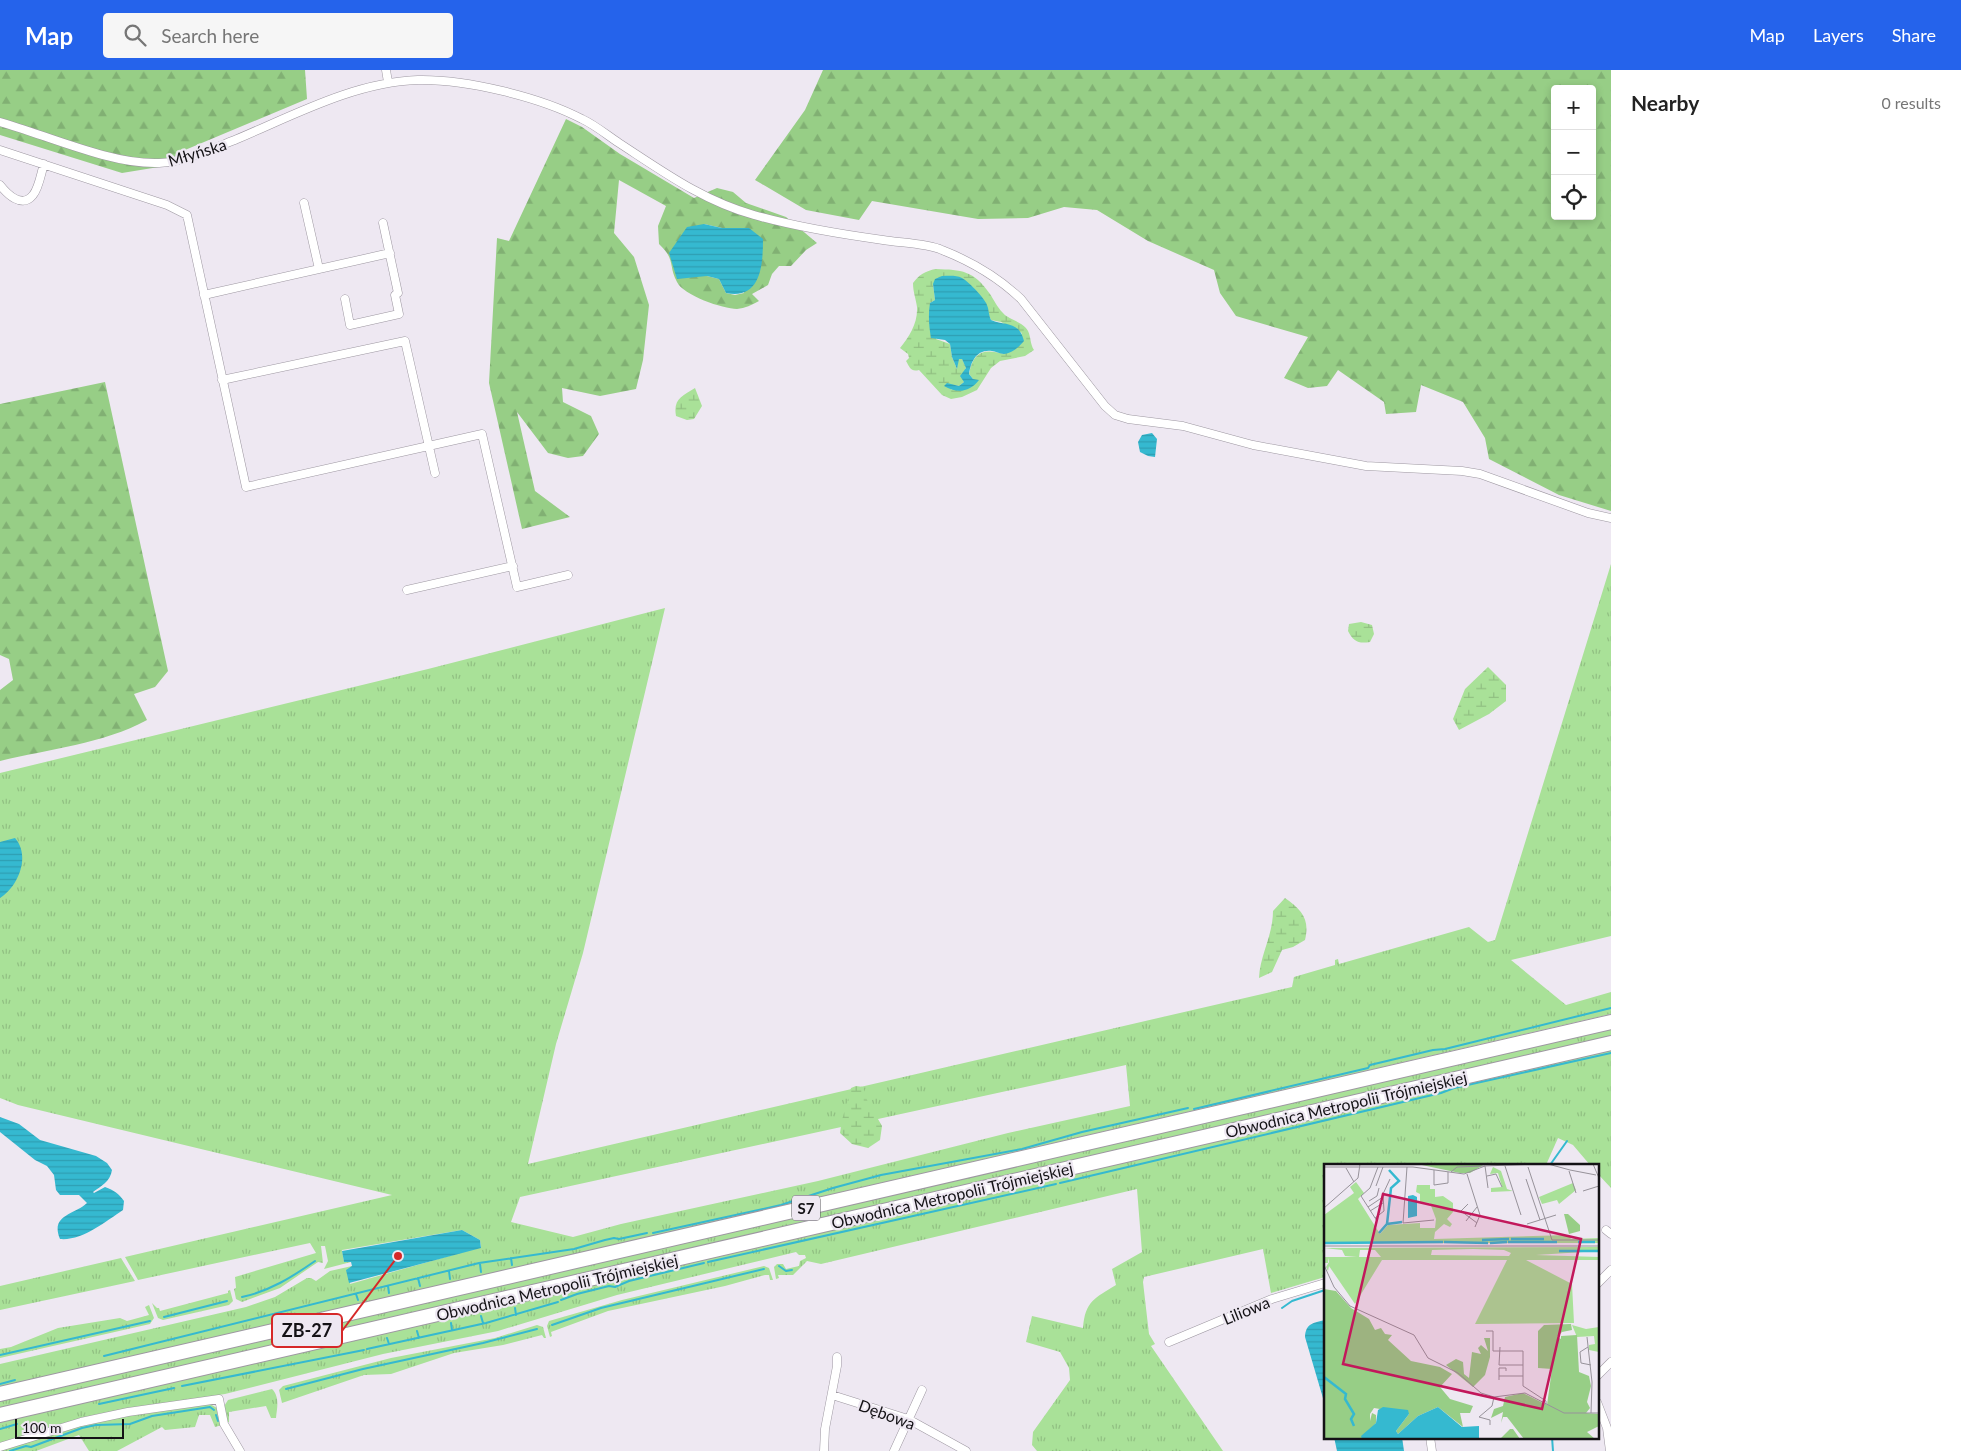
<!DOCTYPE html>
<html lang="en">
<head>
<meta charset="utf-8">
<style>
	body { margin:0; font-family:Lato,sans-serif; background:#f6f6f6; color:#222 }
	.controls { position:absolute; right:15px; top:15px; display:grid; overflow:hidden; border-radius:5px; box-shadow:0 2px 8px #0003 }
	.controls button { width:45px; height:45px; display:grid; place-items:center; padding:0; border:0; border-bottom:1px solid #e0e0e0; background:#fff; color:#222; font:25px sans-serif }
	.scale { position:absolute; left:15px; bottom:12px; width:109px; box-sizing:border-box; padding-left:5px; border:2px solid #141216; border-top:0; font-size:14px; line-height:18px; white-space:nowrap; color:#141216; -webkit-text-stroke:4px #eee8f2; paint-order:stroke }
	.list { margin:0; padding:0; list-style:none }
	h2 { display:flex; justify-content:space-between; align-items:center; height:65px; margin:0; padding:0 20px; font-size:21px }
	h2 small { font-size:16px; font-weight:400; color:#767676 }
	.icon { flex:none; width:28px; height:28px; fill:none; stroke:currentColor; stroke-width:2; stroke-linecap:round; stroke-linejoin:round }
	.map { position:relative; flex:none; width:1611px; height:1381px; overflow:hidden }
	header { display:flex; align-items:center; gap:30px; box-sizing:border-box; height:70px; padding:0 25px; background:#2563eb; color:#fff }
	header strong { font-size:24px }
	nav { display:flex; gap:28px; margin-inline-start:auto; font-size:18px }
	.search { width:350px; height:45px; background:#f6f6f6; display:flex; align-items:center; gap:12px; box-sizing:border-box; padding:0 18px; border-radius:5px; color:#767676; font-size:19px }
	main { display:flex }
	aside { flex:1; background:#fff }
	.map>svg:first-child { display:block }
</style>
</head>
<body>
<header>
<strong>Map</strong>
<div class="search"><svg class="icon" aria-label="search" viewBox="0 0 24 24"><circle cx="10" cy="10" r="6"/><path d="M15 15l6 6"/></svg>Search here</div>
<nav><a>Map</a><a>Layers</a><a>Share</a></nav>
</header>
<main>
<div class="map">
<svg width="1611" height="1381" viewBox="0 0 1611 1381">
	<defs>
		<pattern id="grass-tufts" width="24" height="20" patternUnits="userSpaceOnUse" patternTransform="scale(1.25)"><rect width="24" height="20" fill="#a9e198"/><path d="M3 7l-1-3M5 7V3M7 7l1-3M15 17l-1-3M17 17v-4M19 17l1-3" fill="none" stroke="#91c082"/></pattern>
		<pattern id="forest-firs" width="22" height="20" patternUnits="userSpaceOnUse" patternTransform="scale(1.25)"><rect width="22" height="20" fill="#97ce86"/><path d="M5 1l3.5 6h-7zM16 11l3.5 6h-7z" fill="#81b073"/></pattern>
		<pattern id="wetland-marsh" width="20" height="14" patternUnits="userSpaceOnUse" patternTransform="scale(1.25)"><rect width="20" height="14" fill="#a9e198"/><path d="M1 5h8M5 5V1M11 12h8M15 12V8" fill="none" stroke="#91c082"/></pattern>
		<pattern id="water-rules" width="6" height="5" patternUnits="userSpaceOnUse" patternTransform="scale(1.25)"><rect width="6" height="5" fill="#35b9d0"/><path d="M0 2.5h6" fill="none" stroke="#2e9eb2"/></pattern>
	</defs>
	<rect width="100%" height="100%" fill="#eee8f2"/>
	<path fill="url(#grass-tufts)" fill-rule="evenodd" d="M1611,494V866L1511,890L1566,935L1611,922V944L0,1317V1294L246,1237L275,1227L307,1208H311L316,1211L330,1201L352,1196L350,1214L481,1177L480,1170L462,1160L342,1180L344,1192H351L324,1199L328,1191L325,1176H321L323,1193L318,1192L280,1218L242,1232L236,1229L234,1219L236,1218L235,1207L316,1183L310,1173L138,1210L125,1187L392,1125L18,1035L0,1028V703L428,599L665,538L583,883L556,974L528,1094L1292,917L1294,907L1335,895V890L1338,889L1339,894L1469,857L1488,872L1495,870ZM1126,995L1130,1036L1008,1063L818,1111L621,1154L573,1167L511,1152L520,1127Z
		M1611,955V967L0,1340V1328Z
		M1611,978V1118L1597,1103V1095H1590L1573,1075L1558,1068L1546,1095H1325V1207L1271,1223L1263,1179L1144,1207L1143,1212L1149,1264L1155,1274L1151,1276L1223,1381H1037L1032,1375L1033,1362L1070,1310L1069,1298L1060,1282L1026,1272L1032,1246L1083,1258C1085,1231 1095,1228 1116,1215L1112,1199L1142,1182L1137,1119L821,1194L807,1191L793,1205H778L779,1208L776,1209L774,1197L777,1194H783L786,1199L799,1196L800,1191L806,1188L805,1185H799L796,1182L617,1225L498,1261L383,1284L225,1324L98,1344L42,1359L0,1374V1351Z
		M121,1188L135,1211L0,1240V1216Z
		M764,1196L769,1198L773,1210H770L769,1205H765L725,1216L608,1241L551,1262L552,1266L550,1267L547,1256L549,1251L622,1230Z
		M230,1220L233,1231L229,1235L163,1250L158,1248L152,1233L157,1238H159L160,1241L228,1223V1221Z
		M149,1235L154,1248L150,1254L0,1288V1279L11,1277L58,1258L120,1248L127,1251L149,1245L145,1237Z
		M537,1255L543,1257L546,1268H544L542,1265L503,1275L454,1283L391,1304L364,1305L282,1333L279,1320L283,1316L391,1288L495,1268Z
		M272,1319C280,1327 277,1338 276,1348H271L266,1336L229,1342V1352L226,1353L223,1338L228,1330Z
		M210,1334L217,1338L222,1355L215,1357L210,1345H199L195,1357L165,1360L162,1357L117,1381H89L79,1365L36,1381H0L56,1361L127,1345Z"/>
	<path fill="url(#forest-firs)" fill-rule="evenodd" d="M0,0H305L307,29L185,80L171,95L122,103L0,65Z
		M823,0H1611V441L1559,425L1489,389L1485,368L1463,332L1421,315L1416,342L1386,344L1384,332L1338,300L1327,316L1308,318L1284,308L1308,267L1236,246L1220,223L1214,200L1148,171L1097,140L1064,137L1028,148L978,149L872,131L859,150L806,140L755,110L805,40ZM1555,19H1592V146H1555Z
		M566,49L582,57L620,84L694,128L717,118L733,122L746,133L786,147L817,173L806,180L791,196H779L772,204L768,215L752,224L759,231C752,235 745,238 737,239C723,239 683,225 677,212C668,195 676,190 659,174L658,156L666,136L619,110L614,163L634,187L649,235L643,290L636,319L600,326L562,318L563,332L591,346L599,364L583,386L568,388L548,383L517,342L535,421L570,447L522,459L489,313L497,168L509,171ZM704,154L722,158H749L744,223L735,225L726,223L719,209L707,206Z
		M105,312L168,601L155,617L134,624L147,650C103,674 49,679 0,691V620L13,610L9,589L0,585V334Z"/>
	<path fill="url(#wetland-marsh)" fill-rule="evenodd" d="M936,199C962,200 973,200 990,224C994,230 997,237 1003,243C1009,250 1024,252 1028,261C1031,267 1030,274 1034,280L1025,286L1000,291L991,298L977,320L962,327L951,329L942,325L919,300C911,302 910,298 906,291L909,288L908,284L900,278C909,267 918,253 917,237C916,229 913,222 913,213C919,205 925,201 936,199ZM933,214L988,243L991,250L1001,252L1022,263L1004,284C983,278 973,282 969,304L973,309L951,320L954,315L959,316L964,312L963,308L966,297L962,289H958L957,299L952,287L950,274L936,269L930,233L935,230Z
		M695,318L702,336L694,349L687,350L676,346C673,329 682,326 695,318Z
		M1361,552L1372,555L1374,564L1370,572C1358,574 1353,571 1348,561L1349,554Z
		M1488,597L1506,615V631L1489,644L1459,660L1453,649L1465,619Z
		M1285,828C1302,840 1310,849 1305,870L1293,877L1282,880L1272,902L1259,908C1260,885 1273,865 1273,841Z
		M856,1016L863,1017L867,1030L882,1056L880,1070L868,1078L852,1074L840,1063L842,1050L851,1018Z"/>
	<path fill="url(#water-rules)" d="M704,154L722,158H749L763,169C763,195 761,230 726,223L719,209L707,206L677,209L669,183L687,157Z
		M942,206C949,206 956,205 962,208C969,212 987,230 988,238C989,243 989,245 991,250C1006,256 1019,251 1024,271C1019,277 1012,283 1004,284C1000,284 995,281 992,281C976,279 971,292 969,304L973,309L979,310C970,322 957,324 944,316L947,313L959,316L964,312L960,306L966,298L962,289H959L957,299L952,287L950,274L945,270L931,268C929,256 928,245 930,233L935,230L933,214L935,209Z
		M1152,363L1157,369L1155,387L1148,386L1140,382L1138,372L1142,365Z
		M15,768C31,786 18,817 0,828V772Z
		M0,1047L19,1054L40,1070L96,1086L107,1093L112,1100C110,1112 101,1116 93,1122L94,1123L105,1117C114,1120 119,1124 124,1131L123,1140C105,1152 82,1171 60,1169C50,1145 74,1145 87,1133L79,1125H60L56,1120L54,1105L47,1096L35,1090L0,1062Z
		M462,1160L480,1170L481,1178L349,1213L346,1200L352,1196L351,1192H344L342,1181Z
		M1325,1250V1335L1305,1267C1306,1253 1313,1253 1325,1250Z
		M1334,1367H1402L1404,1381H1337Z"/>
	<g fill="none" stroke-linecap="round" stroke-linejoin="round">
		<path stroke="#35b9d0" stroke-width="2" d="M1194,1039L1368,998L1370,995L1433,980L1445,979L1611,938
			M1550,1095L1567,1071
			M1060,1113L1441,1023L1454,1018L1611,983
			M653,1163L781,1135L833,1118L881,1105L1022,1079L1082,1062L1188,1038
			M511,1188L512,1195
			M708,1192L1056,1114
			M480,1194L481,1202
			M779,1196L786,1201L792,1200
			M449,1201L450,1209
			M418,1208L420,1216
			M388,1216L389,1223
			M356,1224L358,1230
			M242,1227C270,1221 292,1207 315,1191
			M561,1230L577,1224L609,1216L615,1217L629,1211L704,1193
			M515,1238L516,1245
			M1282,1238L1292,1231L1325,1220
			M481,1246L483,1253
			M164,1247L227,1231
			M451,1253L452,1260
			M552,1255L601,1238L764,1199
			M417,1261L419,1268
			M387,1268L389,1274
			M367,1279L486,1253L558,1232
			M0,1285L150,1251
			M104,1286L479,1193L574,1179L605,1170L614,1168L619,1169L647,1163
			M0,1314L15,1310
			M182,1316L364,1280
			M286,1319L363,1299L483,1273L537,1259
			M99,1334L174,1318
			M216,1345L218,1351
			M0,1359L17,1354
			M1552,1367L1553,1381
			M10,1381L26,1376L31,1377L82,1358L96,1355L130,1354L152,1346L210,1337L214,1340"/>
		<g stroke="#9d97a1" stroke-width="9">
			<path id="minor" d="M386,0L388,12
				M0,52C46,65 112,95 159,93C185,92 212,79 237,69C294,45 355,12 418,10C466,9 540,27 582,49C595,55 607,65 619,73C662,101 703,131 754,145C796,157 839,164 883,170C900,173 926,173 942,180C970,191 999,208 1021,229L1105,336L1115,345L1128,349L1183,356L1253,375L1366,396L1462,401L1480,404L1588,443L1611,448
				M0,80L167,135L187,145L246,417L482,364L517,517L568,505
				M0,115C7,124 22,139 33,125C39,118 41,103 44,94
				M304,133L319,199
				M204,225L390,183
				M345,229L350,255L399,244L395,225L398,223L383,153
				M222,310L405,271L435,403
				M407,520L513,496
				M1606,1160L1611,1164
				M1597,1214L1611,1200
				M1169,1272L1272,1229L1325,1213
				M1597,1306L1611,1292
				M832,1325L908,1349L966,1381
				M1597,1332L1607,1358L1610,1381
				M1430,1367L1432,1381
				M0,1377L81,1352L128,1342L219,1329L224,1354L240,1381
				M824,1381L825,1359L837,1296V1287
				M894,1381L922,1320"/>
		</g>
		<g stroke="#9d97a1" stroke-width="16">
			<path id="motorway" d="M0,1324L1611,952
				M0,1345L1611,973"/>
		</g>
		<use href="#minor" stroke="#fff" stroke-width="8"/>
		<use href="#motorway" stroke="#fff" stroke-width="14"/>
	</g>
	<g text-anchor="middle" dominant-baseline="central" stroke-width="4.5" stroke-linejoin="round" paint-order="stroke">
		<rect fill="#eee8f2" stroke="#555258" stroke-width="1" x="792" y="1125.5" width="28" height="25" rx="4"/>
		<g font-size="15" font-weight="bold" fill="#141216">
			<text x="806" y="1138">S7</text>
		</g>
		<g font-size="16" fill="#141216" stroke="#eee8f2">
			<text transform="translate(197 82) rotate(-17)">Młyńska</text>
			<text transform="translate(1346 1034) rotate(-13)">Obwodnica Metropolii Trójmiejskiej</text>
			<text transform="translate(952 1125) rotate(-13)">Obwodnica Metropolii Trójmiejskiej</text>
			<text transform="translate(557 1217) rotate(-13)">Obwodnica Metropolii Trójmiejskiej</text>
			<text transform="translate(1246 1240) rotate(-22)">Liliowa</text>
			<text transform="translate(887 1344) rotate(20)">Dębowa</text>
		</g>
	</g>
	<g transform="translate(1324 1094)">
		<rect width="275" height="275" fill="#eee8f2"/>
		<path d="M169,3L177,7L183,25L189,27L167,28V24L178,23L174,9L166,10ZM32,18L40,29L34,35L56,70L64,61L96,59V64H111L112,55L106,39L96,38V30L92,28L93,21H106V25H111V33L119,32L129,39V48L123,55L128,60L126,63L120,60L111,68L110,75L245,71L247,75L275,74V79H0V51L30,29L26,23ZM249,19L252,26L235,40L233,36L218,40L215,33ZM275,83V87L212,91L275,93V96H202L248,120L250,159L151,160L183,96H58L31,140L5,102L4,107L2,103L5,98L4,94V99H0V93H33L21,92L18,86L0,84ZM149,85L180,86L187,89L185,92L107,91L108,86ZM36,86H51L57,93H35ZM248,161L262,165L275,163V188L265,186V181L271,180L270,172L253,173Z" fill="#a9e198" fill-rule="evenodd"/>
		<path d="M93,0H161L146,9H136ZM240,50H244L256,61V67L245,70ZM0,125L12,127L27,144L45,155L51,166L57,164L61,170L68,171L64,176L87,197L116,203L128,210L116,223L126,235L149,242L146,249H136L139,263L114,243L94,252L74,270L72,267L85,250L50,244L46,250V257L48,249L52,251V259L38,275L0,274ZM247,160L248,166L238,168L233,173L237,175V172L253,171L255,208L265,212L267,222L263,238L266,244L262,249L275,250V262L263,268L271,275H200L183,253H179L177,259L179,248L167,254L170,245L179,242L181,233L199,229L223,241L228,205L214,204V167L220,161ZM160,174H166V193L161,211L149,223L122,201L132,195L139,198L140,210L145,214L148,188L157,190L154,184L157,181L164,187ZM186,265H189L196,275H176Z" fill="#97ce86"/>
		<path d="M89,31L93,33V52L84,54V32ZM59,243L84,246L85,250L72,267L74,270L94,252L114,243L138,263L155,262V275H38L37,272L52,259L54,246Z" fill="#35b9d0"/>
		<path fill="none" stroke="#35b9d0" stroke-width="2.5" d="M63,60L67,24L75,17L65,6M55,69L63,60L78,58M187,75H220M158,76L185,75M120,78L164,79M184,78H209M209,78H233M254,78H271M0,79L119,78M166,79L183,78M235,87H275M0,213L22,230L21,235L30,250L27,255L30,262"/>
		<path fill="none" stroke="#97929a" stroke-width="1" d="M224,0L246,6M269,0L275,14M161,2L164,24M181,2L197,51M1,3H89L140,10L161,2M83,3L79,59L110,56M204,3L228,76H275M22,4L30,18M110,6V21L124,19V8M246,6L272,11M245,7L252,29M127,8L133,3L214,0M143,10L156,51L151,63M163,12L172,10L178,23M202,15L216,56M52,22L59,3M259,27L275,22M45,37L53,32L55,24M144,40L137,47L153,59M44,43L59,33M0,44L34,14L36,0M46,47L59,39M51,54L60,47L59,30L66,15M53,57L37,32L46,24L54,3M142,57L153,43M203,60L232,51M0,82H275M0,101L10,123L26,142L90,171L104,194L134,209L157,229L170,233L201,229L240,249H275M162,167H169V187H199V222L222,237V241M263,173L268,218L267,249M176,183L175,201H199M264,183L256,188L257,199L267,201M175,212H199M175,216V204H182V207M166,261V256L155,253L168,242L170,233"/>
		<path fill="#c2185b" fill-opacity="0.15" stroke="#c2185b" stroke-width="2.5" d="M59,30L257,75L218,245L19,200Z"/>
		<rect width="275" height="275" fill="none" stroke="#141216" stroke-width="2.5"/>
	</g>
	<path fill="none" stroke="#d62828" stroke-width="2" d="M398 1186L342 1261"/>
	<circle fill="#d62828" stroke="#eee8f2" stroke-width="2" cx="398" cy="1186" r="5"/>
	<rect fill="#eee8f2" stroke="#d62828" stroke-width="2" x="272" y="1244" width="70" height="33" rx="5"/>
	<g font-size="18" text-anchor="middle" font-weight="bold" fill="#141216">
		<text x="307" y="1267">ZB-27</text>
	</g>
</svg>
<div class="controls">
<button>+</button>
<button>−</button>
<button><svg class="icon" aria-label="locate" viewBox="0 0 24 24"><circle cx="12" cy="12" r="6"/><path d="M12 2v4M12 18v4M2 12h4M18 12h4"/></svg></button>
</div>
<div class="scale">100 m</div>
</div>
<aside>
<h2>Nearby<small>0 results</small></h2>
<ul class="list">
</ul>
</aside>
</main>
</body>
</html>
